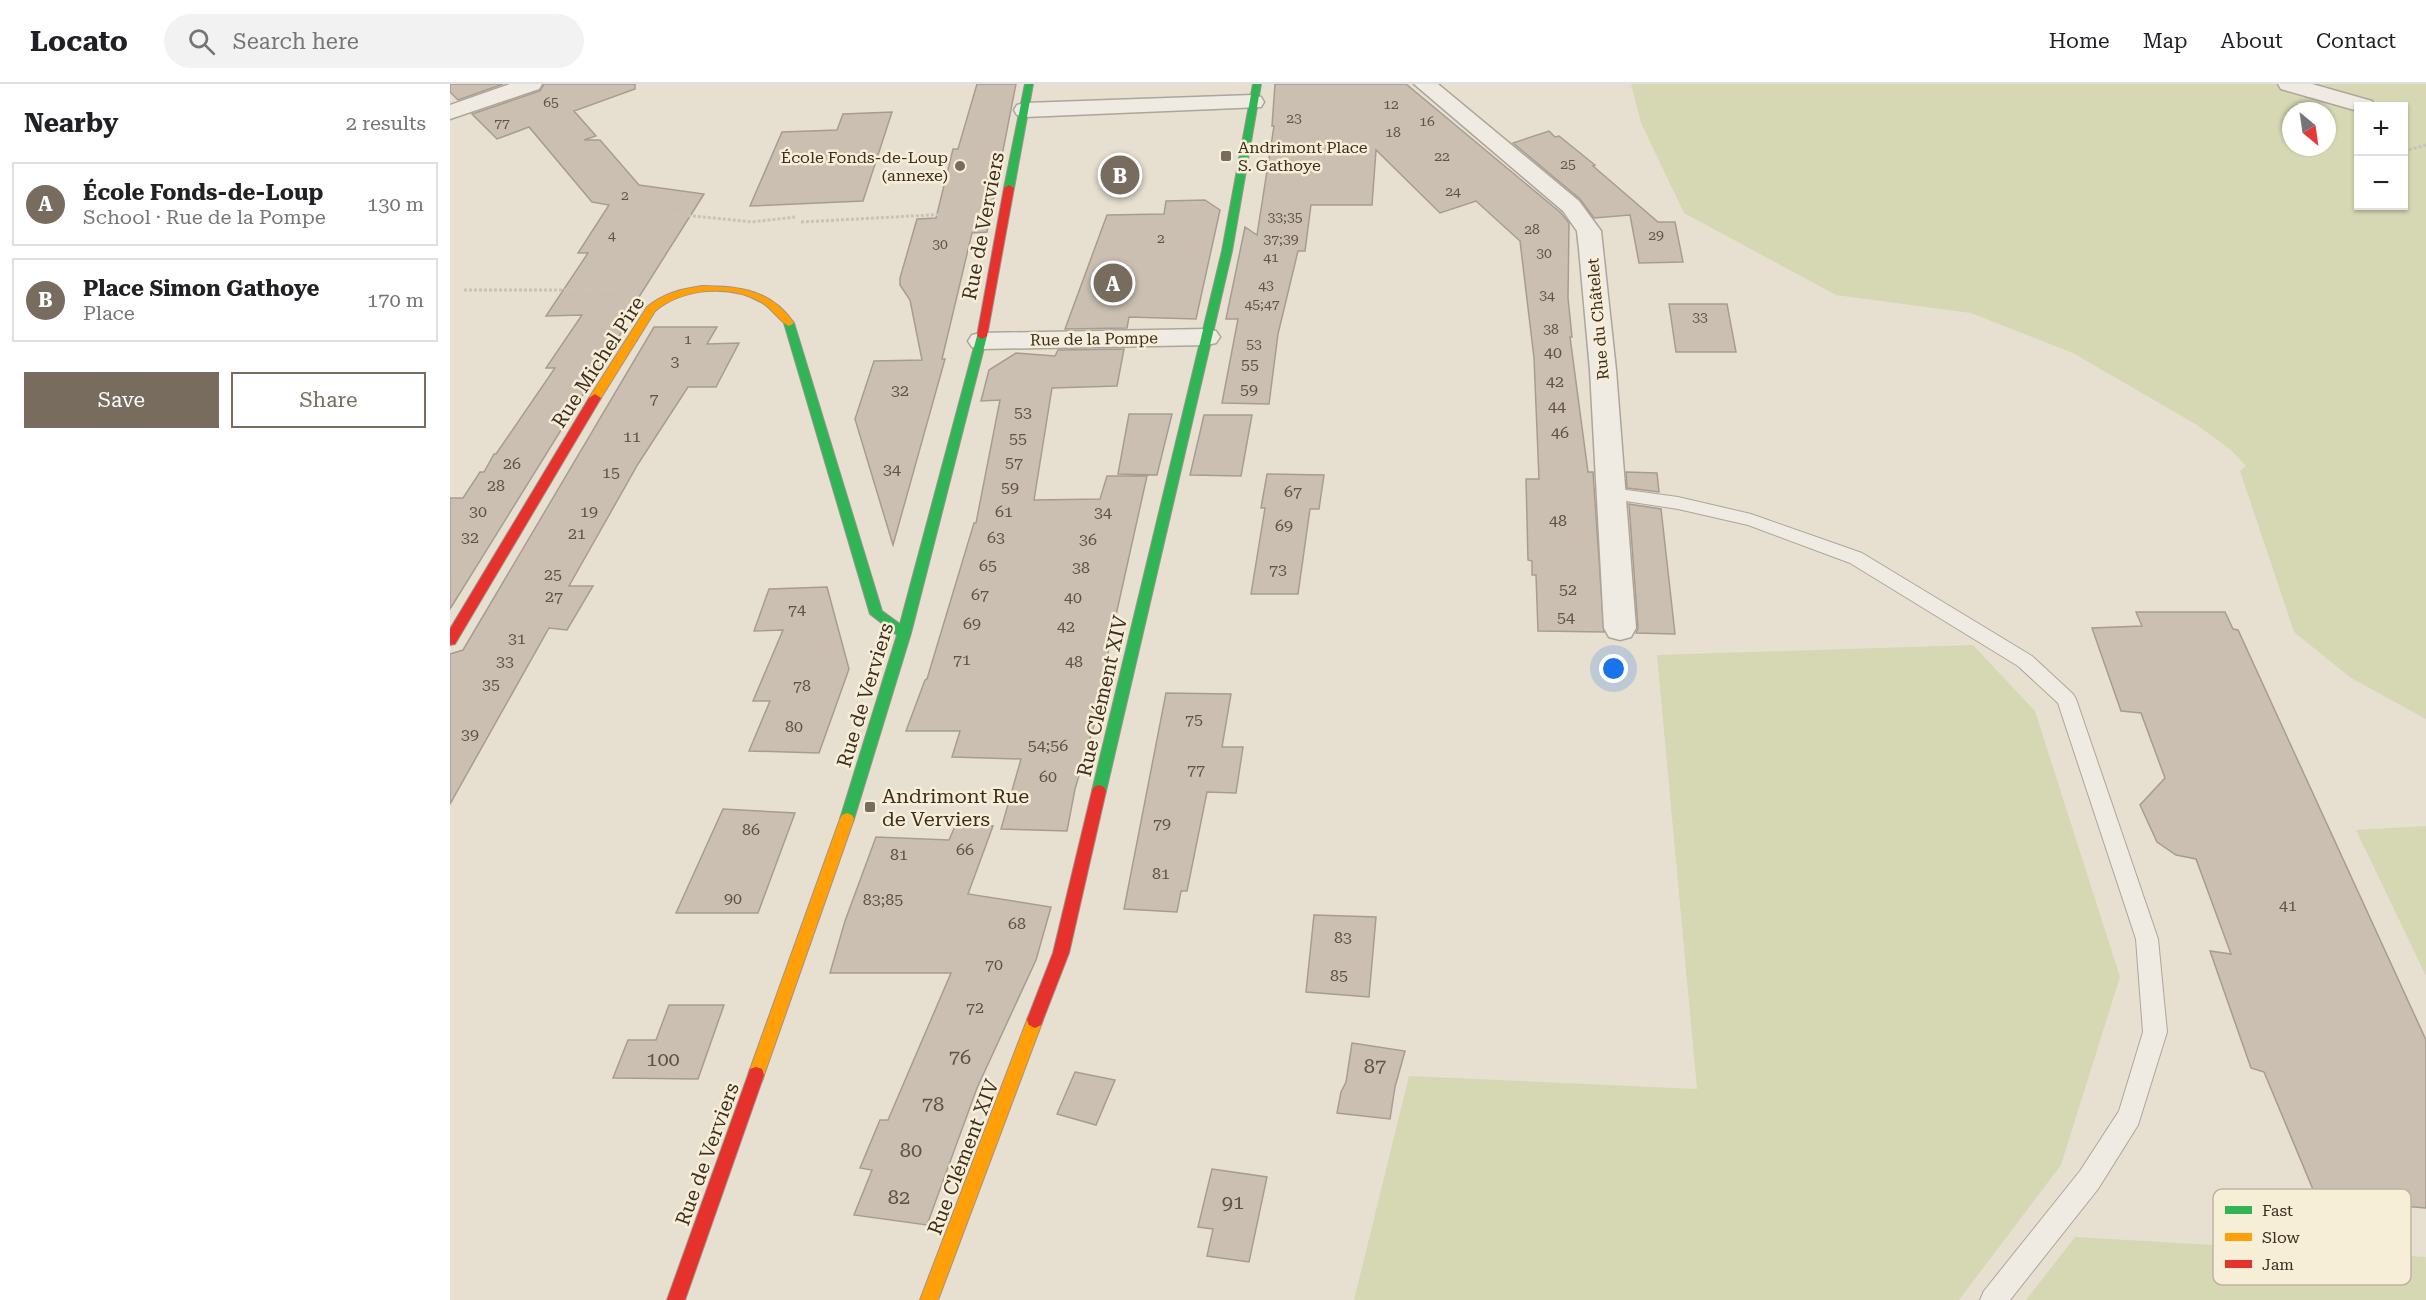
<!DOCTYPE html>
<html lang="en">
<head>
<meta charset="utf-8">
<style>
	body { margin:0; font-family:"Roboto Serif",serif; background:#f2f2f2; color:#202124 }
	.controls { position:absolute; right:18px; top:18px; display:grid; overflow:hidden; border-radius:0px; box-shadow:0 2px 4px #0004 }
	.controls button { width:54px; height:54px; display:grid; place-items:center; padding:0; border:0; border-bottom:2px solid #e0e0e0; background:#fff; color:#202124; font:30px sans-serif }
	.compass { position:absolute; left:1832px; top:18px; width:54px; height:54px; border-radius:50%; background:#fff; box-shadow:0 2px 4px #0004; rotate:151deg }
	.you { position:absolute; left:1164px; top:585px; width:21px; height:21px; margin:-15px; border:4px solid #fff; border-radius:50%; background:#1a73e8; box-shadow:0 0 0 9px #1a73e833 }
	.badge { display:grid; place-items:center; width:39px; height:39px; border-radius:50%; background:#786c5e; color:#fff; font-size:20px; font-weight:700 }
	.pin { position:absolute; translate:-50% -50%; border:3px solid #fff; box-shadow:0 2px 6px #0006 }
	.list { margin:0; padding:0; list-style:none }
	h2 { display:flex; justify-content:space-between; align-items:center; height:78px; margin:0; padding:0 24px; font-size:26px }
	h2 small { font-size:20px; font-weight:400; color:#757577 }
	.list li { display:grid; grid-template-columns:39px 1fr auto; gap:18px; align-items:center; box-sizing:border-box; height:84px; margin:0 12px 12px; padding:0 12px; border:2px solid #e0e0e0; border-radius:0px }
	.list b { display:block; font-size:22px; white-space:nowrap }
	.list p { margin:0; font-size:20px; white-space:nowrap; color:#757577 }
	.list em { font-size:20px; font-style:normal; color:#757577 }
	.actions { display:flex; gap:12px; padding:18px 24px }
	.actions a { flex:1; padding:14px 0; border:2px solid #786c5e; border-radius:0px; text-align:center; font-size:21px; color:#786c5e }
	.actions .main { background:#786c5e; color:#fff }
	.icon { flex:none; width:33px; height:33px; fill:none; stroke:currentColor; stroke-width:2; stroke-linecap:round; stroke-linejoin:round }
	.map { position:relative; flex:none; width:1976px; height:1216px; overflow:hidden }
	header { display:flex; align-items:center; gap:36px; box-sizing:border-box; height:84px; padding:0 30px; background:#fff; border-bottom:2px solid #e0e0e0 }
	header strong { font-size:28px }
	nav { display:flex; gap:33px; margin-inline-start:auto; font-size:21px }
	.search { width:420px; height:54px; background:#f2f2f2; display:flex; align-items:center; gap:15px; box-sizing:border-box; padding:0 21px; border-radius:33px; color:#757577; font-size:22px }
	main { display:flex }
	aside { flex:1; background:#fff }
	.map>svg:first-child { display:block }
</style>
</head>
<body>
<header>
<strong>Locato</strong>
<div class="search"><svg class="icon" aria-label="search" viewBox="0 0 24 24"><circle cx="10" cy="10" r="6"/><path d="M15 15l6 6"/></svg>Search here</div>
<nav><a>Home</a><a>Map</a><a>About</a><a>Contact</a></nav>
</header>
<main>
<aside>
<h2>Nearby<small>2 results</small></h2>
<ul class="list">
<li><span class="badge">A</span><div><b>École Fonds-de-Loup</b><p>School · Rue de la Pompe</p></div><em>130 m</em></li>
<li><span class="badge">B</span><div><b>Place Simon Gathoye</b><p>Place</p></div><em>170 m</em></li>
</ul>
<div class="actions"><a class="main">Save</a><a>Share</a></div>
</aside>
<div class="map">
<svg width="1976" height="1216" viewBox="0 0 1976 1216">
	<rect width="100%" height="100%" fill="#e7e0d1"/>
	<path fill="#d6d7b3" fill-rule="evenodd" d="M1181,0H1976V635L1901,594L1844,548L1790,387L1796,382L1781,366L1747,341L1623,269L1521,229L1386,211L1234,129L1191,39ZM1908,22H1954V122H1908ZM1841,27H1877V63H1841Z
		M1523,561L1585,627L1670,893L1611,1081L1509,1216H904L959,992L1247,1005L1207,571Z
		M1976,742V892L1906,746Z
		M1625,1153L1976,1173V1216H1576Z"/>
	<path fill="#cbbfb2" stroke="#a89c90" stroke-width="1.5" d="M0,0H53L8,16L0,8Z
		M94,0H185V5L124,27L146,52L134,56H150L189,101L254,110L170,243H175L0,525V414H13L30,388H34L44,370H46L105,284H96L132,231L96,232L138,169H128L159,121L142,118L79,43L47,55L22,30L90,7Z
		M527,0H566L537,148L522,149L492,275H495L443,461L405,335L424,277L472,276L460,216L450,201V194L467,135L486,134L503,65H508Z
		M825,0H956L1111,129L1119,139L1118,214L1122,253H1120L1138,388H1143L1154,548L1088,547L1086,491H1082V477L1078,476L1076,395H1089L1084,274L1070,157L1026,117L990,129L926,66L922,121H861L855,167H848L828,250L819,320L772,319L788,235H776L795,143L807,151L824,42H822Z
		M442,28L413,117L300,122L332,48L387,46L393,30Z
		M1099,47L1105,53L1109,52L1145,81L1143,82L1208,138H1225L1233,178L1189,179L1180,131L1144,134L1130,115L1063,59Z
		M755,116L770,126L746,235L679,233L677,244L615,245L657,131L714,130L716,117Z
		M1219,220H1277L1286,268H1226Z
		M204,243H267L257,260L289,259L266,303H238L188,380L119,502H143L117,546L99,544L0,720V570L13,566Z
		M674,265L667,302L602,304L584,416L650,415L657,392H697L660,558L651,608H654L625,705L617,747L551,745L571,675L502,673L510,647H456L475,596L477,595L524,439H526L550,316L531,317L539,286L566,269L605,272L608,266Z
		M679,330H722L707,391L668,390Z
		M754,331H802L791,392L740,391Z
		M1176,388L1207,389L1209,408L1177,404Z
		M817,390L874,391L869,425H860L848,510H801L815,424H811Z
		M1179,420L1211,425L1225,550L1186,549L1188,544Z
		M377,503L399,585L369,669L299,667L320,617H303L333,546L304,547L319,505Z
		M1686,528H1775L1783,545L1788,546L1976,956V1124L1867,1115L1814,988L1801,984L1760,867L1781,870L1746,775L1726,771L1707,758L1690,721L1715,694L1691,629L1671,627L1642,544L1692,542Z
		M716,609L781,610L772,663H793L786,709L757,708L737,807H731L727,828L674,825Z
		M273,725L345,729L308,829H226Z
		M506,740L543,742L518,810L601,823L586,876L527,1004L477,1141L404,1131L422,1086L410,1084L430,1036H438L501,889H380L395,837L426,753L499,756Z
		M864,831L926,833L919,913L856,908Z
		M219,921H274L248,995L163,994L178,956H206Z
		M902,959L955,967L945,1003L940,1035L887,1029L891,1008L896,998Z
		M625,988L665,996L646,1041L607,1030Z
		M762,1085L817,1093L799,1178L757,1172L763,1145L748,1143Z"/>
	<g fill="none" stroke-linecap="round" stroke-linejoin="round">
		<g stroke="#ada599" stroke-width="2">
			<path id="lane" d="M1162,404L1228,413L1301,430L1412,469L1582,572L1623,610L1626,615L1708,855L1717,948L1688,1041L1648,1105L1560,1216H1530L1534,1207L1630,1087L1669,1027L1693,948L1686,855L1608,619L1568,582L1400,479L1298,441L1228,425L1156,414L1153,410L1156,406Z"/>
		</g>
		<g stroke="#ada599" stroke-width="3">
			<path id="street" d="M60,0H92L89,5L0,35V21Z
				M964,0H988L1129,117L1151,147L1166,286L1186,544L1181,553L1170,556L1159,553L1154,544L1140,286L1129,165L1127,147L1113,127Z
				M1828,0H1862L1922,17L1925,22H1908V27L1831,5Z
				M803,11L811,13L814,18L811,23L575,33L567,31L564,26L567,21L575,19Z
				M757,245L766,247L770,253L766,259L757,261L531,265L522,263L518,257L522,251L531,249Z"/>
		</g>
		<g stroke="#9c958a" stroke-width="2">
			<path id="fast" d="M575,0H583L564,104L559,107L554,104Z
				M803,0H811L782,167L656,707L654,711L649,713L644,711L642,707L772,167Z
				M339,236L344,239L432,527L450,540L527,252L532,249L537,252L461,549L404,735L402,739L397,741L392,739L390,735L447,551L420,530L334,239Z"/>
		</g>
		<g stroke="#9c958a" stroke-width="2">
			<path id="slow" d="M252,202C290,202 321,206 344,239L339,242C331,239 322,224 311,218C279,200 233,204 205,227L149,317H141L139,314L197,223C214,209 231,205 252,202Z
				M397,729L402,731L404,735L314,991L312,997L306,999L300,997L298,991L390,735L392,731Z
				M585,928L591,931L593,936L488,1216H470L577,936L579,931Z"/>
		</g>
		<g stroke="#9c958a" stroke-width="2">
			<path id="jam" d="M559,101L564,104L537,252L532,255L527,252L554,104Z
				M145,310L151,314L5,560L0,561V545L139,314Z
				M649,701L654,703L656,707L619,869L591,941L585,944L579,941L577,936L603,869L642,707L644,703Z
				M306,983L312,985L314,991L235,1216H217L298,991L300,985Z"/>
		</g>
		<path stroke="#c8c2b9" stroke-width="3" stroke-dasharray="3 2" stroke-linecap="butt" d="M1954,67L1976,61
			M223,130L302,138L345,133
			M351,138L518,129
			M14,206H174"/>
		<use href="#lane" fill="#efebe3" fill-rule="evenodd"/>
		<use href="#street" fill="#efebe3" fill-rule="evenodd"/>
		<use href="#fast" fill="#30b455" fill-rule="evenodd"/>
		<use href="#slow" fill="#ff9f0a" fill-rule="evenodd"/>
		<use href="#jam" fill="#e5322d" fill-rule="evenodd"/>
	</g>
	<g fill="#786c5e" stroke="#f7eed8" stroke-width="2">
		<rect x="770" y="66" width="12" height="12" rx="3"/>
		<circle cx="510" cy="82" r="6"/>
		<rect x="414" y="717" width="12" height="12" rx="3"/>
	</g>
	<g text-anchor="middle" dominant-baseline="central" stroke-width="5" stroke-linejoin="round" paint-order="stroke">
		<g font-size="14" fill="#605244">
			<text x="101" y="18">65</text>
			<text x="941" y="20">12</text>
			<text x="844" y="34">23</text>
			<text x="977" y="37">16</text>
			<text x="52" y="39">77</text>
			<text x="943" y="48">18</text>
			<text x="992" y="72">22</text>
			<text x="1118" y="80">25</text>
			<text x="1003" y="107">24</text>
			<text x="175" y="111">2</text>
			<text x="835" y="133">33;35</text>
			<text x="1082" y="145">28</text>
			<text x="162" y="151">4</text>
			<text x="1206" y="151">29</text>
			<text x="711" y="154">2</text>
			<text x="831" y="155">37;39</text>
			<text x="490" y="160">30</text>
			<text x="1094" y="169">30</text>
			<text x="821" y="173">41</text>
			<text x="816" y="201">43</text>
			<text x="1097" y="211">34</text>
			<text x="812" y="220">45;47</text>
			<text x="1250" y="233">33</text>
			<text x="1101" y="245">38</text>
			<text x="238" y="255">1</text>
			<text x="804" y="260">53</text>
		</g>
		<g font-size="16" fill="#3d2e20" stroke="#f7eed8" text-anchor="start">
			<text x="788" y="63">Andrimont Place<tspan x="788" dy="18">S. Gathoye</tspan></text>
			<text x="498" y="73" text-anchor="end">École Fonds-de-Loup<tspan x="498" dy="18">(annexe)</tspan></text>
		</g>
		<g font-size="16" fill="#3d2e20" stroke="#f7eed8">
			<text transform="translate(1148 235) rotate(-95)">Rue du Châtelet</text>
			<text transform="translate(644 255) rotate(-1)">Rue de la Pompe</text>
		</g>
		<g font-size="16" fill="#605244">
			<text x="1103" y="268">40</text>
			<text x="225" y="277">3</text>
			<text x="800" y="280">55</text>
			<text x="1105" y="297">42</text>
			<text x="799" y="305">59</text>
			<text x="450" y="306">32</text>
			<text x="204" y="314">7</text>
			<text x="1107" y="322">44</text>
			<text x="573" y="328">53</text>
			<text x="1110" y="348">46</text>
			<text x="182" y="352">11</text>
			<text x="568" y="354">55</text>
			<text x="564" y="378">57</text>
			<text x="62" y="379">26</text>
			<text x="442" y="385">34</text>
			<text x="161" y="388">15</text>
			<text x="46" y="401">28</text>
			<text x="560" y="403">59</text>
			<text x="843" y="407">67</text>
			<text x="28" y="427">30</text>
			<text x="139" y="427">19</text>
			<text x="554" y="427">61</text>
			<text x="653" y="428">34</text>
			<text x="1108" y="436">48</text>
			<text x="834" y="441">69</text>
			<text x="127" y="449">21</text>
			<text x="20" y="453">32</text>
			<text x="546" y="453">63</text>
			<text x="638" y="455">36</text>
			<text x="538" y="481">65</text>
			<text x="631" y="483">38</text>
			<text x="828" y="485">73</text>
			<text x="103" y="490">25</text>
			<text x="1118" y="505">52</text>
			<text x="530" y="510">67</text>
			<text x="104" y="512">27</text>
			<text x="623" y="513">40</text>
			<text x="347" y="525">74</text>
			<text x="1116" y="533">54</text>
			<text x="522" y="539">69</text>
			<text x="616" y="542">42</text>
			<text x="67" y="554">31</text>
			<text x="512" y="575">71</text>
			<text x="55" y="577">33</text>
			<text x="624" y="577">48</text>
			<text x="41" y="600">35</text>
			<text x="352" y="601">78</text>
			<text x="744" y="635">75</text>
			<text x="344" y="642">80</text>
			<text x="20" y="650">39</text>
			<text x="598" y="661">54;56</text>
			<text x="746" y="685">77</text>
			<text x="598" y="692">60</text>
			<text x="712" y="739">79</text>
			<text x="301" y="745">86</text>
			<text x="515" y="765">66</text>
			<text x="449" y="770">81</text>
			<text x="711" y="789">81</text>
			<text x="283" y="814">90</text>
			<text x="433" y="815">83;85</text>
			<text x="1838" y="821">41</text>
			<text x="567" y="839">68</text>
			<text x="893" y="853">83</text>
			<text x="544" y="880">70</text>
			<text x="889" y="891">85</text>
			<text x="525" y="923">72</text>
		</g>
		<g font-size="20" fill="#3d2e20" stroke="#f7eed8">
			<text transform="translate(533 142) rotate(-79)">Rue de Verviers</text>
			<text transform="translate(148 278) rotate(-57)">Rue Michel Pire</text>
			<text transform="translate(415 611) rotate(-73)">Rue de Verviers</text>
			<text transform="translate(652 612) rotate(-77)">Rue Clément XIV</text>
			<text transform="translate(257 1070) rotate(-70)">Rue de Verviers</text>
			<text transform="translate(513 1073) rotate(-69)">Rue Clément XIV</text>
		</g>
		<g font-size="20" fill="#3d2e20" stroke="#f7eed8" text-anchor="start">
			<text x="432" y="712">Andrimont Rue<tspan x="432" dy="23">de Verviers</tspan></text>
		</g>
		<g font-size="20" fill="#605244">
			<text x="510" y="973">76</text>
			<text x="213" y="975">100</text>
			<text x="925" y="982">87</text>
			<text x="483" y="1020">78</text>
			<text x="461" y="1066">80</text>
			<text x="449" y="1113">82</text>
			<text x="783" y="1118">91</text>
		</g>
	</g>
	<rect x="1763" y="1105" width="198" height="96" rx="9" fill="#f7eed8" stroke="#bfb4a1" stroke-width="1.5"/>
	<rect x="1775" y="1122" width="27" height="8" fill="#30b455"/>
	<rect x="1775" y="1149" width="27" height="8" fill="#ff9f0a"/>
	<rect x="1775" y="1176" width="27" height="8" fill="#e5322d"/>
	<g font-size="16" fill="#3d2e20">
		<text x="1812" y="1132">Fast</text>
		<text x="1812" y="1159">Slow</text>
		<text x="1812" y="1186">Jam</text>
	</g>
</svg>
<div class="controls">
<button>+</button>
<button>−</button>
</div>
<svg class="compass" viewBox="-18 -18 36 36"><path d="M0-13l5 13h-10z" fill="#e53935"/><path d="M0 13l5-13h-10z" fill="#757577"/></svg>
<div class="you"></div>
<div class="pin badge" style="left:663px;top:199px">A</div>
<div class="pin badge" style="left:670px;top:91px">B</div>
</div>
</main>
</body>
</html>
